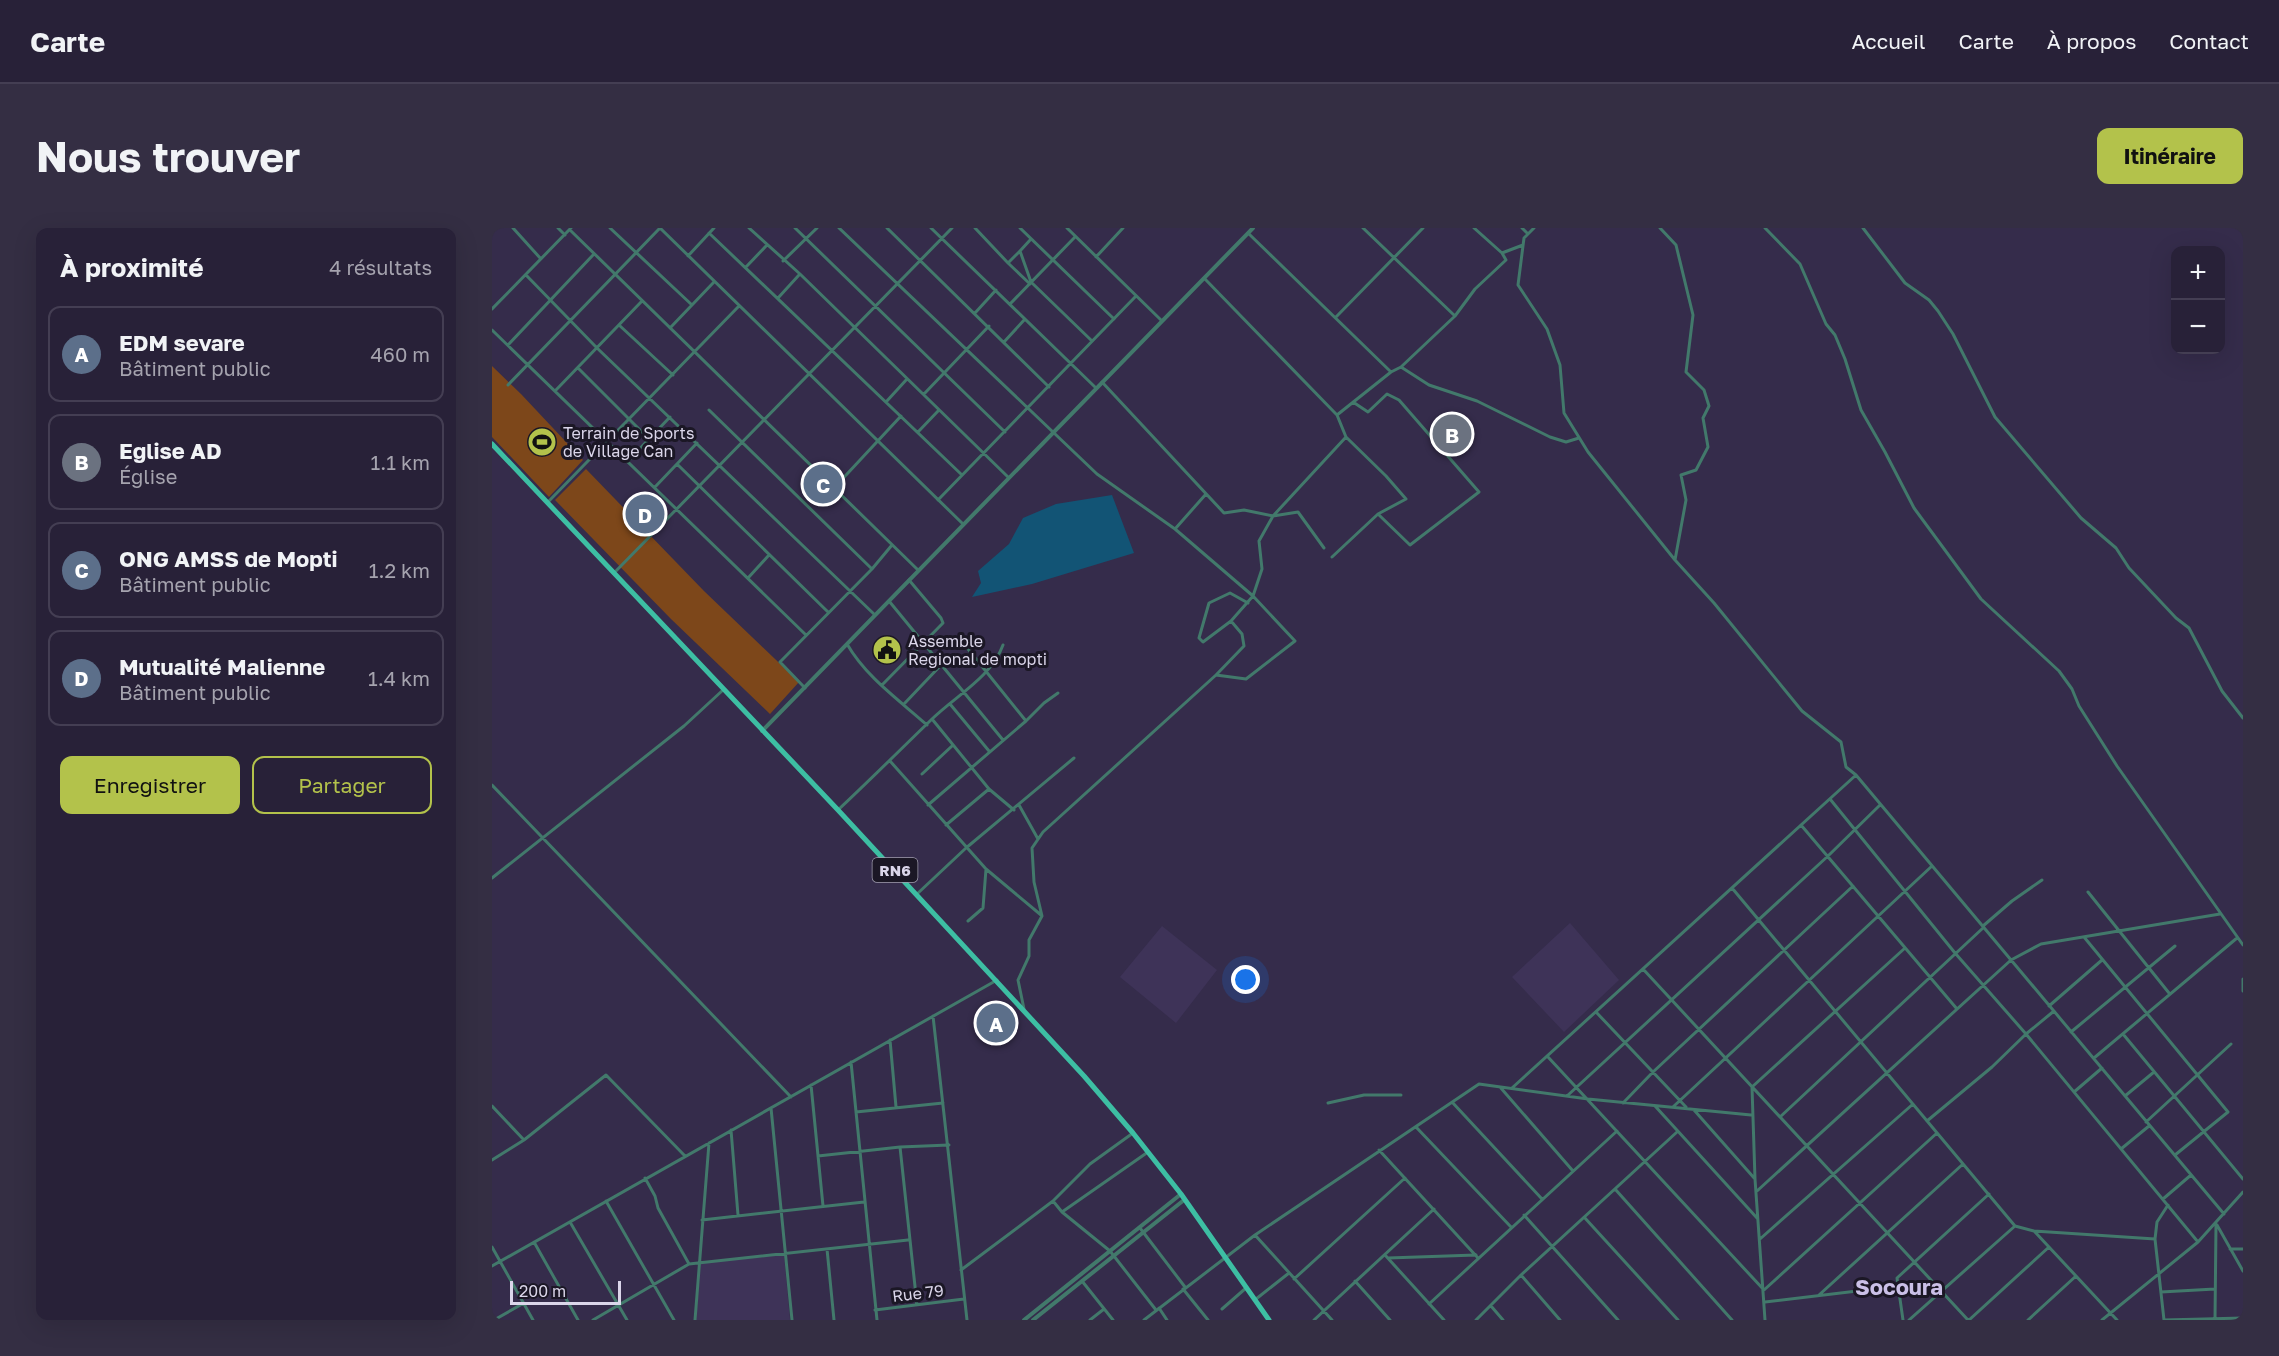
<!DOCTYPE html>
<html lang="fr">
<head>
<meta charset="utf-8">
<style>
	body { margin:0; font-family:"Golos Text",sans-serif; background:#342e43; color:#f1f3f6 }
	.controls { position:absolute; right:18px; top:18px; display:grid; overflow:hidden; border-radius:12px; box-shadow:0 6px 24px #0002 }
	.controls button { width:54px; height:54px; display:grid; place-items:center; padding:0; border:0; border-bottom:2px solid #443e53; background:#282138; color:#f1f3f6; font:30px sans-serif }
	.scale { position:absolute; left:18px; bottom:15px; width:111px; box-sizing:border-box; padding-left:6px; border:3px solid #dbd6ea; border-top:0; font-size:16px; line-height:21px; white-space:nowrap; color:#dbd6ea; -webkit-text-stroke:4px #1b1725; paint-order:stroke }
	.you { position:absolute; left:754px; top:752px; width:21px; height:21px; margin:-15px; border:4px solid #fff; border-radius:50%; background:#1a73e8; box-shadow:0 0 0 9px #1a73e833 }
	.badge { display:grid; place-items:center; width:39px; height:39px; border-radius:50%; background:#b3c24b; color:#fff; font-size:20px; font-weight:700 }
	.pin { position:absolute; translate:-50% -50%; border:3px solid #fff; box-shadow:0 2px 6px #0006 }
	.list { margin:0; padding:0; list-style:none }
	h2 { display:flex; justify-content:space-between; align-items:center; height:78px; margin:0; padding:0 24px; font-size:26px }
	h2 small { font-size:20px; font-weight:400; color:#a5a3ae }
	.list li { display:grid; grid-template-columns:39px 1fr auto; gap:18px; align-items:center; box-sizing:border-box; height:96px; margin:0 12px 12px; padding:0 12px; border:2px solid #443e53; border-radius:12px }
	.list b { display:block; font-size:22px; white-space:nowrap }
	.list p { margin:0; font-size:20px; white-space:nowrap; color:#a5a3ae }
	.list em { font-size:20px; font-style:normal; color:#a5a3ae }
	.actions { display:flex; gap:12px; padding:18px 24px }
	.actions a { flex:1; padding:14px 0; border:2px solid #b3c24b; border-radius:12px; text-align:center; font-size:21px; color:#b3c24b }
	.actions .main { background:#b3c24b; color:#111 }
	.map { position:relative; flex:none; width:1751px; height:1092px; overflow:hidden; border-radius:12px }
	header { display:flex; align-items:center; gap:36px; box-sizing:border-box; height:84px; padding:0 30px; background:#282138; border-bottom:2px solid #443e53 }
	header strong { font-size:28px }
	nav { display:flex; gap:33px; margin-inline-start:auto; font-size:21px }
	.intro { display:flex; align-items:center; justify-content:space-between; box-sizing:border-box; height:144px; padding:0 36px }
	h1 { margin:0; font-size:42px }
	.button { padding:15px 27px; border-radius:12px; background:#b3c24b; color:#111; font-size:21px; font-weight:700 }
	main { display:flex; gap:36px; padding:0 36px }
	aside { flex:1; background:#282138; border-radius:12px; box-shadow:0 6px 24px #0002 }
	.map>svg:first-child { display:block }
</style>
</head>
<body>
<header>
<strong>Carte</strong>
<nav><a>Accueil</a><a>Carte</a><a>À propos</a><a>Contact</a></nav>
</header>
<div class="intro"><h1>Nous trouver</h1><a class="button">Itinéraire</a></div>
<main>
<aside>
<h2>À proximité<small>4 résultats</small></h2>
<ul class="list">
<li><span class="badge" style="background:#5c6f8a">A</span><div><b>EDM sevare</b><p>Bâtiment public</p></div><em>460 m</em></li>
<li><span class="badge" style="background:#6b7280">B</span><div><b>Eglise AD</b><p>Église</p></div><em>1.1 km</em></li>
<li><span class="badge" style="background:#5c6f8a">C</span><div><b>ONG AMSS de Mopti</b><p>Bâtiment public</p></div><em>1.2 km</em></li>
<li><span class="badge" style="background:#5c6f8a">D</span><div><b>Mutualité Malienne</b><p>Bâtiment public</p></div><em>1.4 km</em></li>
</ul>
<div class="actions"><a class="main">Enregistrer</a><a>Partager</a></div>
</aside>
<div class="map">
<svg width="1751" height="1092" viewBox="0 0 1751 1092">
	<rect width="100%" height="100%" fill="#352c4b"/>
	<path fill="#3e3358" d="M1078,695L1127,752L1072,804L1020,749Z
		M670,698L725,742L684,795L628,749Z
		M292,1027L298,1092H204L209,1035Z"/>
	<path fill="#7d471a" d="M0,138L29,166L91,232L57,269L0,209Z
		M94,241L212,363L307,454L278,486L179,391L63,272Z"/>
	<path fill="#125475" d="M620,267L642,325L540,356L480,369L489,355L486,343L517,316L531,290L564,276Z"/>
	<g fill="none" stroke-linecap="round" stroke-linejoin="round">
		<path stroke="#42796b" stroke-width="3" d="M21,0L49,31
			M66,0L73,7
			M118,0L200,77
			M168,0L471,296
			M257,0L308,46L516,249
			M303,0L513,204
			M347,0L605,246L683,301L761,368L803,413L754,451L724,447L551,604L540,620L542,654L550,688L537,712V728L526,752L532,781
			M395,0L557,159
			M439,0L604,160
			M483,0L516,35L528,23L539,54L600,113
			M528,0L622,91
			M575,0L670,93
			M871,0L963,88L909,139L899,144
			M982,0L1010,25L1031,17
			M1030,0L1036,6
			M1042,0L1032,10L1026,57L1055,101L1068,137L1072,185L1096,224L1183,332L1222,375L1310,483L1349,514L1354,539L1364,547L1732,986
			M1168,0L1184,17L1201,87L1194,144L1212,162L1217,178L1211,190L1216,219L1204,242L1189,247L1194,272L1183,332
			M1273,0L1308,36L1334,96L1343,107L1353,131L1369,182L1393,224L1422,280L1489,371L1567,443L1580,461L1587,478L1625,538L1751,717
			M1371,0L1413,55L1437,72L1446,83L1461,106L1503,189L1589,290L1624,320L1637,340L1684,390L1697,400L1730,463L1751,490
			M78,2L426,342
			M217,5L470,247
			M528,23L539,11
			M196,28L222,0
			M604,29L631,0
			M291,33L325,0
			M516,35L538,56
			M254,39L275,17
			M34,47L105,120L383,387
			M712,50L845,187L899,144L756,5
			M286,70L307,47
			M518,76L583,9
			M0,81L79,0
			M483,85L504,62
			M963,88L983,61L1014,32L1010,25
			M844,89L931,0
			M127,97L181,147
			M178,100L222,54
			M0,102L314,407
			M512,114L533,91
			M16,117L102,26
			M909,139L937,157L985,173L1058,209L1074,214L1087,210
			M86,140L157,211
			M610,154L732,285L752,282L781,288L806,284L832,320
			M16,157L168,0
			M63,163L150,73
			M432,166L497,98
			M394,174L415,151
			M217,182L380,341
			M426,204L447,182
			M854,209L894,248L914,271L886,286
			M136,233L178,189
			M185,236L336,384
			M163,259L205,215
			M342,260L409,188
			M446,272L644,68
			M56,274L247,78
			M683,301L714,266
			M840,329L886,286L918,317L987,264L907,172L895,166L876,184L861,174
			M122,345L460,0
			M256,350L277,327
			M397,373L511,512
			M739,393L711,414L707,410L717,375L738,365L756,375
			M355,416C374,449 407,472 435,497
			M476,421L534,493
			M724,447L752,418L750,406L739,393L761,368L770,341L767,313L781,288L854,209L845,187
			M390,457L451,395L449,390L417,352
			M313,460L288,434L380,341L400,317
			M412,476L450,436
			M458,476L497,523
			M440,491L497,561L522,582
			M398,533L494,641L491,680L476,693
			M430,546L460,518
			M0,557L299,869
			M1338,571L1463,725L1534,806L1706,1014
			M436,577L534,493L552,475L566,465
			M527,577L546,611
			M346,582C378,552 408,522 439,492C463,468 499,450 511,417
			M454,597L497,561
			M1309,597L1465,781
			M494,641L549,687
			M0,650L192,498L231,462
			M1240,660L1523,998L1542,1003L1663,1011
			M1596,664L1677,765
			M425,666L474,620L582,530
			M1491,698L1520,673L1550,652
			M1592,709L1736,884L1683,927
			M1151,741L1476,1092
			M1751,751V763
			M1557,778L1610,732
			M1104,784L1194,879
			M441,788L475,1092
			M1579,804L1683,718
			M1631,806L1751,951
			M398,812L404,879
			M1056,829L1272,1062L1445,905
			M1602,830L1745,710
			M359,834L385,1092
			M319,857L331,978
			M1008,859L1081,943
			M1020,860L1364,547
			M1582,864L1610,840
			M1075,868L1336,628L1388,577
			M1633,868L1662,844
			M960,874L1050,971
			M836,875L872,867H909
			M1131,875L1161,844L1361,658
			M0,878L32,912
			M1163,878L1265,990
			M1182,878L1440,638
			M279,880L300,1092
			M1202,882L1263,951
			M364,884L451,875
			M1288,889L1491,700
			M1435,893L1500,839L1534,806L1562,783
			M1654,894L1739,816
			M924,899L1019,999
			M239,902L246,987
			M408,919L425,1077
			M1629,921L1657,898
			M887,922L986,1030
			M326,928L408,919L457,917
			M0,932L32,912L114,847L193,928
			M153,950L163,968L166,980L197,1036
			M1123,961L1240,1092
			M1265,963L1519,732L1549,716L1728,686
			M1671,971L1699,947
			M114,973L182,1092
			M561,973L570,984L618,1023L664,1082
			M570,984L656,924
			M1032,987L1126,1092
			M1092,989L1186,1092
			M210,992L372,974
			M78,994L135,1092
			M1725,997L1751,1043
			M648,1000L693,1059
			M1543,1004L1625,1092
			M763,1007L840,1092
			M1268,1011L1421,876
			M42,1014L86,1092
			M0,1019L41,1092
			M335,1021L342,1092
			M1738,1021H1751
			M893,1027L952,1092
			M896,1030L984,1027
			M0,1038L505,752
			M469,1042L561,973L598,936L641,905
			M1029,1047L1068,1092
			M802,1051L913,950
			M590,1053L621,1092
			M863,1053L898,1092
			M691,1061L716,1092
			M1669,1064L1723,1061
			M1327,1067L1471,936
			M764,1071L797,1045
			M1273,1074L1407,1058
			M937,1076L1125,903
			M999,1078L1011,1092
			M667,1080L675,1092
			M730,1081L754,1060
			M383,1082L472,1071
			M2,1092L32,1075
			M101,1092L197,1036L416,1012
			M203,1092L217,915
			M598,1092L612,1081
			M652,1092L763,1007L987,856L1096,871L1259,887
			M822,1092L942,981
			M984,1092L1029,1047L1185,904
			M1273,1092L1263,951L1260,859L1413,720
			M1411,1092L1405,1050L1497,966
			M1417,1092L1523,998
			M1477,1092L1557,1019
			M1536,1092L1584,1048
			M1610,1092L1706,1014L1751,964
			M1672,1092L1663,1011L1665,994L1676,977
			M1672,1092L1751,1090
			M1723,1092L1724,996"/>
		<path stroke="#42796b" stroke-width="4" d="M270,503L761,0
			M532,1092L689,966
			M541,1092L692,972"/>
		<path stroke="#3dbea3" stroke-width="5" d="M0,216L346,582L592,848L641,905L689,966L777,1092"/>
	</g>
	<defs>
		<g id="stadium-disc" transform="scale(1.5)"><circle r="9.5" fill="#b3c24b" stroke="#1b1725"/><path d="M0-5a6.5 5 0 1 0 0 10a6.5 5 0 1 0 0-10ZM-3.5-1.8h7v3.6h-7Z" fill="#111"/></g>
		<g id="civic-disc" transform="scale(1.5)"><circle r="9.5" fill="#b3c24b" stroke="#1b1725"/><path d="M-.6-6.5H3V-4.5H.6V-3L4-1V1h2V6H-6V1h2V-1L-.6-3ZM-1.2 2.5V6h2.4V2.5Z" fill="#111"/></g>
	</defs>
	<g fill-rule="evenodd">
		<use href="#stadium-disc" x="50" y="214"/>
		<use href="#civic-disc" x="395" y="422"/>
	</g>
	<g text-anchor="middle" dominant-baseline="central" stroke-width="6" stroke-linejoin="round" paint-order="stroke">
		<rect fill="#1b1725" stroke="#a19daf" stroke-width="1.5" x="380.5" y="630" width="45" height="24" rx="4.5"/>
		<g font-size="15" font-weight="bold" fill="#dbd6ea">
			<text x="403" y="642">RN6</text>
		</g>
		<g font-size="16" fill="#dbd6ea" stroke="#1b1725" text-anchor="start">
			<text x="71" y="205">Terrain de Sports<tspan x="71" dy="18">de Village Can</tspan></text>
			<text x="416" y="413">Assemble<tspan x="416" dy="18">Regional de mopti</tspan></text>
		</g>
		<g font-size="16" fill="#dbd6ea" stroke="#1b1725">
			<text transform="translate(426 1065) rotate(-7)">Rue 79</text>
		</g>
		<g font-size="22" font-weight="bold" fill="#cac0e7" stroke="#1b1725">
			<text x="1407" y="1058">Socoura</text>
		</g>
	</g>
</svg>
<div class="controls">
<button>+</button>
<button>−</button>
</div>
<div class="scale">200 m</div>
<div class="you"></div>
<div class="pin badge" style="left:504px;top:795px;background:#5c6f8a">A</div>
<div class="pin badge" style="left:960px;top:206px;background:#6b7280">B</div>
<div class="pin badge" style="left:331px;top:256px;background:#5c6f8a">C</div>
<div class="pin badge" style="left:153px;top:286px;background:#5c6f8a">D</div>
</div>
</main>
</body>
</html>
